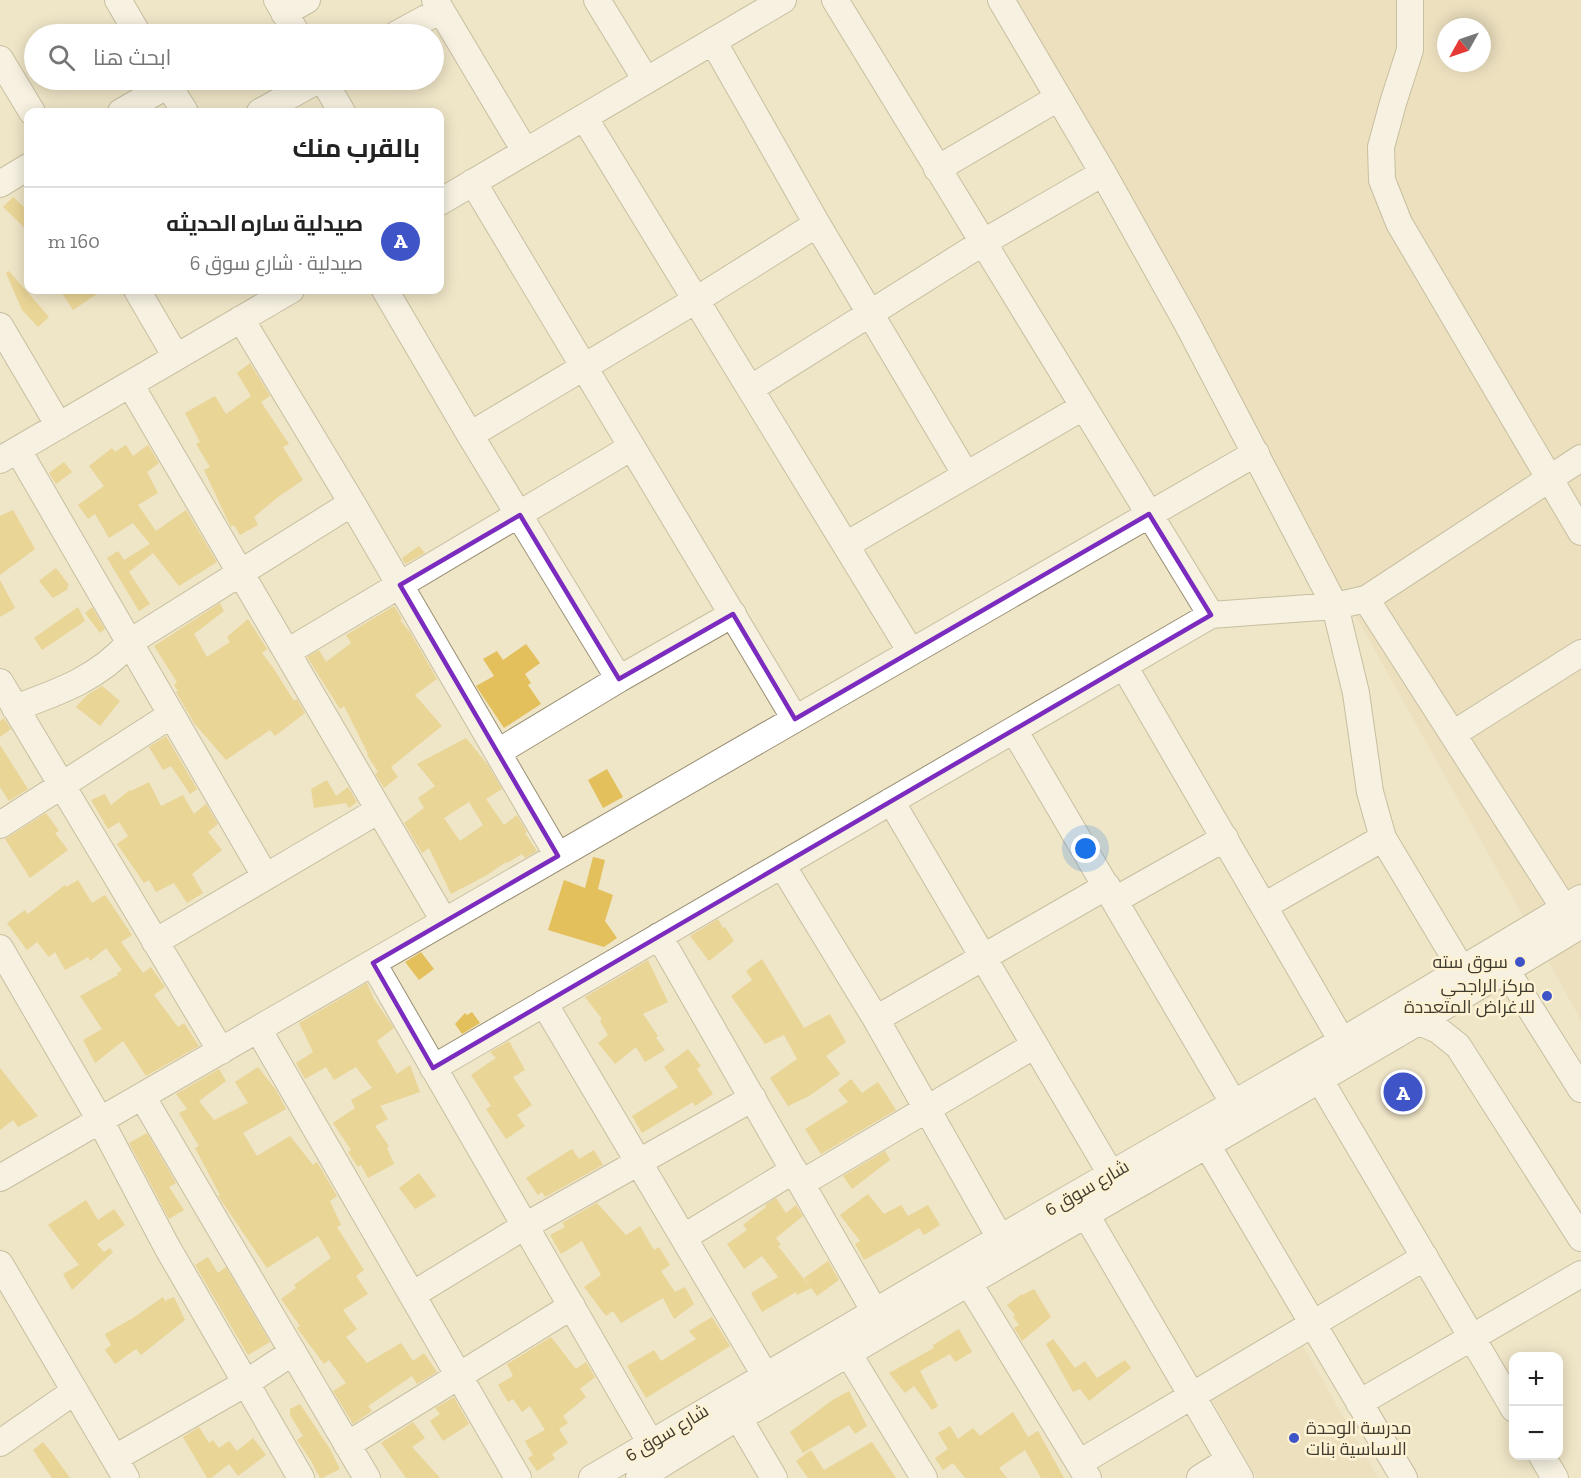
<!DOCTYPE html>
<html lang="ar">
<head>
<meta charset="utf-8">
<style>
	body { margin:0; font-family:"Zilla Slab",Cairo,serif; background:#f6f6f6; color:#222; direction:rtl }
	.controls { position:absolute; right:18px; bottom:18px; display:grid; overflow:hidden; border-radius:12px; box-shadow:0 3px 15px #0003 }
	.controls button { width:54px; height:54px; display:grid; place-items:center; padding:0; border:0; border-bottom:2px solid #e0e0e0; background:#fff; color:#222; font:30px sans-serif }
	.compass { position:absolute; left:1437px; top:18px; width:54px; height:54px; border-radius:50%; background:#fff; box-shadow:0 3px 15px #0003; rotate:230deg }
	.you { position:absolute; left:1086px; top:849px; width:21px; height:21px; margin:-15px; border:4px solid #fff; border-radius:50%; background:#1a73e8; box-shadow:0 0 0 9px #1a73e833 }
	.badge { display:grid; place-items:center; width:39px; height:39px; border-radius:50%; background:#3e54c7; color:#fff; font-size:20px; font-weight:700 }
	.pin { position:absolute; translate:-50% -50%; border:3px solid #fff; box-shadow:0 2px 6px #0006 }
	.list { margin:0; padding:0; list-style:none }
	h2 { display:flex; justify-content:space-between; align-items:center; height:78px; margin:0; padding:0 24px; font-size:26px }
	h2 small { font-size:20px; font-weight:400; color:#767676 }
	.list li { display:grid; grid-template-columns:39px 1fr auto; gap:18px; align-items:center; box-sizing:border-box; height:108px; padding:0 24px; border-top:2px solid #e0e0e0 }
	.list b { display:block; font-size:22px; white-space:nowrap }
	.list p { margin:0; font-size:20px; white-space:nowrap; color:#767676 }
	.list em { font-size:20px; font-style:normal; color:#767676 }
	.icon { flex:none; width:33px; height:33px; fill:none; stroke:currentColor; stroke-width:2; stroke-linecap:round; stroke-linejoin:round }
	.map { position:relative; flex:none; width:1581px; height:1478px; overflow:hidden; direction:ltr }
	.search { position:absolute; background:#fff; box-shadow:0 3px 15px #0003; left:24px; top:24px; width:420px; height:66px; display:flex; align-items:center; gap:15px; box-sizing:border-box; padding:0 21px; border-radius:33px; color:#767676; font-size:22px }
	.panel { position:absolute; background:#fff; box-shadow:0 3px 15px #0003; left:24px; top:108px; width:420px; height:186px; border-radius:12px; direction:rtl }
	.map>svg:first-child { display:block }
</style>
</head>
<body>
<div class="map">
<svg width="1581" height="1478" viewBox="0 0 1581 1478">
	<rect width="100%" height="100%" fill="#efe5c7"/>
	<path fill="#e8dab6" fill-rule="evenodd" d="M1012,0H1581V1020L1260,444ZM1446,27H1482V63H1446Z
		M1302,1344L1378,1478H1257L1210,1397Z"/>
	<path fill="#e3c05b" fill-rule="evenodd" d="M13,197L24,207L28,218V231L3,207Z
		M9,271L49,317L38,327L22,310L6,273Z
		M60,290H103L73,310Z
		M250,363L270,396L261,402L289,444L283,447L303,480L278,497L254,517L258,525L240,535L234,525L231,527L227,519L204,470L210,467L196,444L200,442L185,413L215,396L226,414L251,396L237,373Z
		M126,445L133,456L148,445L159,463L147,472L158,493L138,505L156,531L186,510L217,562L179,586L153,553L129,572L150,604L139,611L107,558L118,551L124,560L150,544L133,523L109,538L95,514L88,519L78,505L104,486L89,466L112,448L115,452Z
		M64,462L72,472L56,484L49,473Z
		M13,510L35,549L0,575V516Z
		M419,546L425,553L405,564L402,558Z
		M56,568L69,585L67,587L68,589L53,598L39,581Z
		M0,580L15,608L0,617Z
		M220,603L224,611L194,634L207,657L230,642L227,637L248,619L267,649L262,653L274,669L294,701L297,699L305,713L275,736L270,730L226,760L194,723L176,692L178,691L174,685L177,682L154,646Z
		M394,606L402,619L400,620L410,632L437,679L415,695L442,726L391,767L398,777L384,788L375,774L378,772L367,755L368,754L344,706L340,709L307,657L319,650L326,662L351,643L346,635Z
		M78,607L85,621L42,650L34,638Z
		M92,607L105,629L100,633L85,613Z
		M526,644L540,663L525,674L531,683L528,685L541,704L504,728L476,686L494,676L483,659L497,651L503,660Z
		M102,686L120,701L100,726L76,707L87,695Z
		M4,718L11,729L0,737V721Z
		M166,736L197,789L190,794L171,766L163,770L149,747Z
		M466,738L488,765L502,789L486,799L504,825L517,815L527,832L525,833L537,851L525,858L522,854L507,863L506,862L487,875L451,894L429,848L422,853L404,823L424,808L418,798L435,786L417,764ZM469,802L483,825L460,841L444,818Z
		M0,745L28,789L9,801L0,787Z
		M607,769L623,797L603,808L588,780Z
		M327,780L336,796L348,787L357,802L349,808L346,803L314,808L311,789Z
		M149,782L161,806L183,795L194,814L206,804L218,824L208,832L222,850L192,874L203,893L187,903L174,883L156,892L149,880L144,883L117,844L128,836L119,822L108,829L91,800L105,794L111,805L130,790L131,791Z
		M46,813L59,831L55,833L68,850L30,878L5,839Z
		M593,857L605,860L598,889L613,895L605,921L617,938L604,947L548,930L564,880L585,888Z
		M78,880L92,903L105,895L132,935L121,942L143,973L151,967L165,987L154,995L178,1027L184,1023L199,1046L146,1076L123,1041L95,1063L83,1040L102,1029L80,996L118,975L117,973L122,970L106,948L90,961L88,957L65,970L55,952L49,957L37,942L27,950L7,923L25,910L28,914L65,885L66,887Z
		M718,919L723,928L725,927L734,941L709,961L690,936Z
		M421,952L434,969L419,980L405,962Z
		M762,959L804,1028L830,1014L846,1042L826,1056L840,1074L809,1096L788,1106L770,1078L797,1059L784,1035L765,1044L731,996L752,980L746,971Z
		M648,960L668,1002L643,1014L658,1036L656,1038L665,1050L645,1062L636,1047L615,1064L598,1043L608,1035L600,1021L602,1019L585,997Z
		M367,983L374,999L394,1028L377,1041L397,1074L410,1065L420,1092L380,1106L388,1119L375,1126L389,1146L387,1148L394,1164L368,1178L361,1165L358,1167L348,1152L351,1150L333,1123L355,1108L351,1100L372,1088L356,1067L334,1080L326,1067L305,1079L296,1063L313,1052L299,1023Z
		M472,1012L480,1023L462,1034L455,1024L465,1013L467,1015Z
		M509,1041L525,1070L513,1077L532,1105L517,1115L525,1126L506,1139L486,1109L491,1106L471,1075L496,1058L490,1052Z
		M688,1049L701,1066L697,1069L713,1094L695,1106L693,1102L642,1133L632,1116L678,1087L664,1067Z
		M258,1067L276,1090L286,1109L243,1133L257,1156L290,1136L313,1165L317,1162L337,1196L330,1201L341,1225L337,1227L364,1270L356,1276L368,1294L343,1310L357,1329L346,1337L367,1363L401,1343L413,1361L424,1353L437,1372L417,1384L412,1376L368,1406L372,1411L353,1424L333,1391L346,1383L329,1360L324,1364L297,1328L300,1326L281,1299L296,1288L294,1285L331,1258L318,1236L267,1268L218,1196L220,1195L195,1148L199,1146L179,1113L187,1109L176,1094L219,1069L226,1081L199,1101L214,1120L248,1103L235,1082Z
		M0,1068L38,1116L18,1127L13,1120L0,1130Z
		M851,1079L862,1093L878,1082L896,1110L821,1154L805,1129L848,1102L838,1090Z
		M147,1133L176,1183L169,1187L184,1210L169,1219L129,1143Z
		M572,1149L579,1159L594,1150L603,1165L545,1197L542,1192L538,1195L526,1178Z
		M885,1151L890,1160L852,1189L843,1176Z
		M419,1173L436,1196L415,1209L399,1188Z
		M868,1194L884,1214L901,1205L908,1216L928,1205L940,1225L924,1235L919,1228L895,1243L864,1260L855,1244L860,1241L840,1215Z
		M776,1198L786,1213L796,1205L803,1216L776,1238L781,1245L778,1246L811,1288L797,1295L796,1292L762,1312L751,1293L778,1277L762,1256L744,1269L727,1244L747,1230L743,1225L766,1207L765,1205Z
		M86,1200L98,1220L114,1209L125,1225L97,1244L104,1252L110,1248L113,1252L72,1290L63,1274L79,1265L48,1225Z
		M600,1201L597,1203L626,1235L640,1226L654,1250L659,1247L670,1265L661,1271L675,1292L685,1287L694,1304L674,1319L663,1298L621,1323L613,1311L606,1316L584,1287L601,1275L582,1241L561,1254L550,1235L565,1227L562,1223Z
		M208,1257L218,1273L226,1267L270,1342L248,1355L195,1265Z
		M828,1261L839,1280L817,1296L804,1278Z
		M1034,1289L1051,1317L1022,1341L1014,1328L1019,1325L1013,1317L1015,1315L1007,1305L1022,1294L1023,1295Z
		M163,1297L165,1301L174,1297L185,1320L141,1355L136,1349L115,1364L105,1350L111,1345L105,1334L133,1318Z
		M712,1317L730,1346L646,1398L627,1366L654,1350L661,1361L696,1339L689,1331Z
		M959,1329L972,1352L955,1362L950,1354L920,1371L938,1406L932,1410L914,1386L905,1393L889,1373L934,1348L933,1345Z
		M551,1337L576,1369L586,1362L595,1377L580,1389L586,1397L563,1416L568,1423L559,1429L568,1443L552,1454L555,1459L537,1471L528,1458L533,1455L525,1441L545,1430L530,1406L522,1412L513,1399L508,1402L498,1385L513,1376L507,1364Z
		M1053,1339L1075,1368L1085,1361L1097,1378L1125,1360L1131,1368L1089,1401L1080,1389L1073,1392L1046,1344Z
		M849,1391L867,1426L855,1434L849,1425L803,1453L790,1432L831,1401Z
		M454,1397L469,1424L443,1441L430,1421L440,1414L435,1408Z
		M300,1404L330,1449L340,1469L322,1478H320L311,1461L297,1440L303,1436L290,1415V1409Z
		M1013,1412L1028,1437L1038,1431L1064,1478H1041L1025,1450L999,1468L1007,1478H965L953,1463L943,1470L935,1458L948,1449L938,1433L950,1426L958,1439L973,1428L980,1436Z
		M413,1422L425,1438L412,1447L440,1478H406L381,1443Z
		M199,1427L209,1443L213,1440L219,1448L229,1441L237,1451L253,1438L266,1455L238,1476L229,1464L211,1478H207L183,1437Z
		M43,1442L52,1453L70,1478H52L33,1450Z
		M872,1442L896,1478H808L796,1461L811,1450L824,1470Z"/>
	<g fill="none" stroke-linecap="round" stroke-linejoin="round">
		<g stroke="#998f73" stroke-width="28">
			<path id="minor" d="M118,0L138,34
				M277,0L297,34
				M435,0L525,151
				M597,0L646,80
				M835,0L1211,615
				M1001,0L1103,173L1188,325L1335,606L1356,693L1370,792L1383,838L1462,970
				M1410,0V50L1393,103L1381,147L1382,180L1399,223L1581,532
				M284,13L307,0
				M397,34L441,10
				M713,41L817,224L966,475
				M0,59L32,112
				M165,80L185,112
				M323,80L342,112
				M121,112L168,85
				M260,112L318,80
				M584,117L911,652
				M937,169L1058,98
				M473,182L795,719
				M0,184L28,167
				M440,202L783,0
				M137,290L176,357
				M385,290L470,435L619,679
				M241,319L352,503L558,856
				M0,326L59,426
				M130,384L444,921
				M750,389L982,243L1103,173
				M470,435L696,300L817,224
				M18,450L265,876
				M0,460L291,290
				M846,545L1083,407
				M1366,599L1564,908
				M287,652L632,447
				M1124,666L1342,1041
				M0,682L221,1051
				M15,708C59,692 99,678 130,642L352,503
				M1014,730L1234,1104
				M1453,734L1581,653
				M498,752L619,679L733,614
				M891,801L1111,1174
				M0,825L171,715
				M782,865L876,1019L1000,1238
				M1115,900L1225,838
				M1264,906L1383,838
				M659,936L875,1312
				M155,942L379,810
				M0,948L100,1120L167,1247L301,1478
				M1498,957L1581,1089
				M373,963L650,1442
				M544,1003L765,1375
				M876,1019L1107,886
				M1420,1022L1438,1030L1458,1046L1581,1238
				M258,1029L518,1478
				M433,1068L1211,615L1335,606L1366,599L1581,458
				M1320,1080L1514,1409
				M142,1096L367,1478
				M1207,1145L1404,1478
				M0,1178L1256,453
				M802,1183L1035,1045
				M1085,1213L1240,1478
				M684,1237L794,1170
				M0,1264L126,1478
				M968,1282L1088,1478
				M412,1295L525,1226L753,1098
				M848,1353L924,1478
				M1359,1403L1581,1274
				M738,1417L774,1478
				M0,1443L75,1391
				M347,1445L572,1306
				M1542,1456L1555,1478
				M115,1458L246,1383L293,1352
				M1079,1463L1425,1257
				M592,1478L1000,1238L1342,1041L1581,898
				M639,1478L738,1417L755,1409C1028,1244 1308,1091 1581,925
				M1200,1478L1229,1460"/>
		</g>
		<use href="#minor" stroke="#fff" stroke-width="26"/>
	</g>
	<path d="M0 0H1581V1478H0ZM1149,514L1211,615L433,1068L373,963L558,856L400,585L520,515L619,679L733,614L795,719Z" fill="#efe5c7" fill-opacity=".55" fill-rule="evenodd"/>
	<path fill="none" stroke="#7b2cbf" stroke-width="4.5" stroke-linejoin="round" d="M1149,514L1211,615L433,1068L373,963L558,856L400,585L520,515L619,679L733,614L795,719Z"/>
	<g fill="#3e54c7" stroke="#fdf2d4" stroke-width="2">
		<circle cx="1520" cy="962" r="6"/>
		<circle cx="1547" cy="996" r="6"/>
		<circle cx="1294" cy="1438" r="6"/>
	</g>
	<g text-anchor="middle" dominant-baseline="central" stroke-width="5" stroke-linejoin="round" paint-order="stroke">
		<g font-size="18" fill="#3f3b2f" stroke="#fdf2d4" text-anchor="end">
			<text x="1508" y="962">سوق سته</text>
			<text x="1535" y="986">مركز الراجحي<tspan x="1535" dy="21">للاغراض المتعددة</tspan></text>
			<text x="1306" y="1428" text-anchor="start">مدرسة الوحدة<tspan x="1306" dy="21">الاساسية بنات</tspan></text>
		</g>
		<g font-size="18" fill="#3f3b2f" stroke="#fdf2d4">
			<text transform="translate(1087 1188) rotate(-30)">شارع سوق 6</text>
			<text transform="translate(667 1433) rotate(-31)">شارع سوق 6</text>
		</g>
	</g>
</svg>
<div class="controls">
<button>+</button>
<button>−</button>
</div>
<svg class="compass" viewBox="-18 -18 36 36"><path d="M0-13l5 13h-10z" fill="#e53935"/><path d="M0 13l5-13h-10z" fill="#767676"/></svg>
<div class="you"></div>
<div class="pin badge" style="left:1403px;top:1092px">A</div>
<div class="search"><svg class="icon" aria-label="search" viewBox="0 0 24 24"><circle cx="10" cy="10" r="6"/><path d="M15 15l6 6"/></svg>ابحث هنا</div>
<section class="panel">
<h2>بالقرب منك<small></small></h2>
<ul class="list">
<li><span class="badge">A</span><div><b>صيدلية ساره الحديثه</b><p>صيدلية · شارع سوق 6</p></div><em>160 m</em></li>
</ul>
</section>
</div>
</body>
</html>
